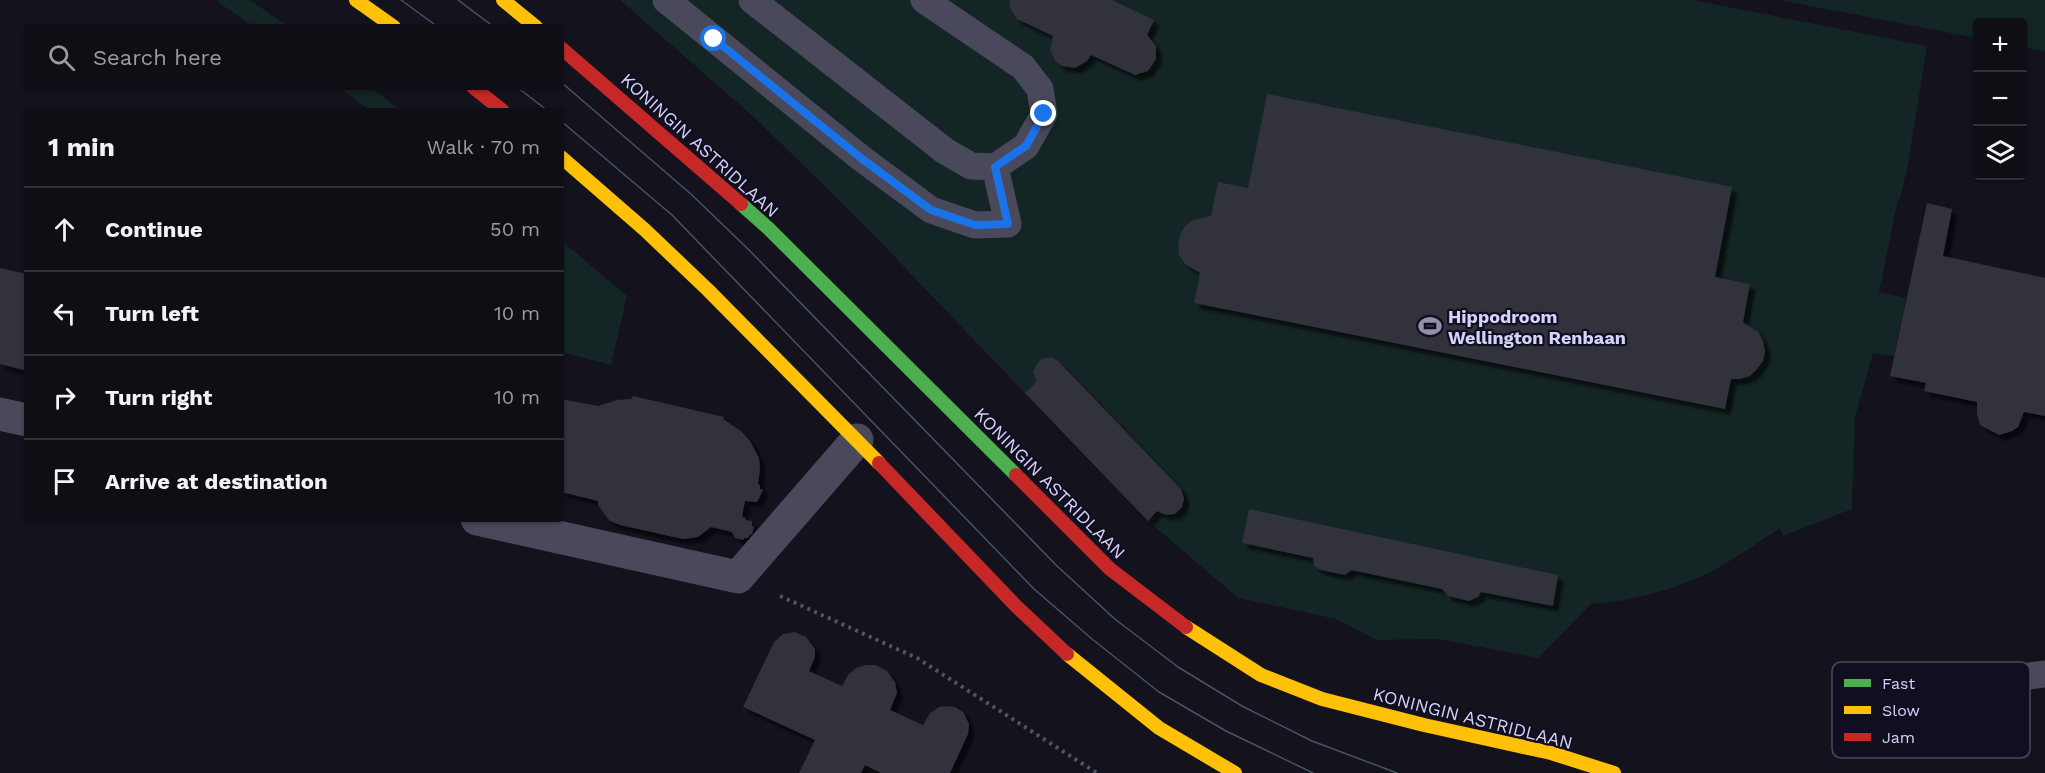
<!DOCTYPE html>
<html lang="en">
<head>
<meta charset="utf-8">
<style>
	body { margin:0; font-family:"Work Sans",sans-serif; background:#18171e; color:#f1f3f6 }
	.controls { position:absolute; right:18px; top:18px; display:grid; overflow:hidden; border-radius:6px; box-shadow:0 2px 4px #0004 }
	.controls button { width:54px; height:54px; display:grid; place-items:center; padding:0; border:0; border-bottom:2px solid #2f2e34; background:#0f0e15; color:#f1f3f6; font:30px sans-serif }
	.stop { position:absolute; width:18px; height:18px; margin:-14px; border:4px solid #1a73e8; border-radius:50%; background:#fff }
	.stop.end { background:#1a73e8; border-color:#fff; box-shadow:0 2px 6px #0008 }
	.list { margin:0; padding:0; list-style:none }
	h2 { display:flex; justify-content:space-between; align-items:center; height:78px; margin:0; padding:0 24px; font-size:26px }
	h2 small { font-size:20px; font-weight:400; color:#9b9ca0 }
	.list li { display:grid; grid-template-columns:39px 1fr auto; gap:18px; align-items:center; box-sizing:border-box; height:84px; padding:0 24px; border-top:2px solid #2f2e34 }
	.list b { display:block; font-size:22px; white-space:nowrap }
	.list em { font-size:20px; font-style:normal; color:#9b9ca0 }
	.icon { flex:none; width:33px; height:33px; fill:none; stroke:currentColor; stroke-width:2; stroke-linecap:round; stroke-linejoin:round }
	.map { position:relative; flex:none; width:2045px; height:773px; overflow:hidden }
	.search { position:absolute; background:#0f0e15; box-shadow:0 2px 4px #0004; left:24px; top:24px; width:540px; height:66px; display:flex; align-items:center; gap:15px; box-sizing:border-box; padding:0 21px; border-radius:6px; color:#9b9ca0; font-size:22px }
	.panel { position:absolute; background:#0f0e15; box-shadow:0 2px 4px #0004; left:24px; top:108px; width:540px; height:414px; border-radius:6px }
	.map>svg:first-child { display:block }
</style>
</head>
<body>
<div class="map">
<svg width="2045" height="773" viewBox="0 0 2045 773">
	<defs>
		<filter id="shadow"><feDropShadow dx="5.5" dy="5.5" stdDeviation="1.5" flood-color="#0009"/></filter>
	</defs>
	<rect width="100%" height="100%" fill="#14121c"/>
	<path fill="#132524" d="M215,0H250L289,27H254Z
		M620,0H1693L1927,46L1908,164L1900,199L1898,200L1879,292L1906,298L1894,356L1873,353L1855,417L1852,509L1783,536L1780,528C1754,545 1728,564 1700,577C1666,592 1629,601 1591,604L1538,658L1439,639L1377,640L1336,619L1238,598L1148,521L1128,501L865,226L756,119Z
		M1779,0H2045V51L2023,47L2022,22H1978L1977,38Z
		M338,87H370L402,111H371Z
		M561,240L627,296L611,365L561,352Z"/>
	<path fill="#32303e" filter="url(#shadow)" d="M1010,0H1112L1154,20L1147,35L1156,46V59L1148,71L1135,75L1091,55L1087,61L1075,68L1062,66L1056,62L1050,50L1053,36L1017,19L1010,8Z
		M1267,94L1732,187L1715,277L1750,284L1743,322L1758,332L1763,341L1765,351L1763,361L1757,369L1750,376L1740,379H1731L1725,409L1194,303L1200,273L1185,264L1179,255L1178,245L1180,235L1185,226L1193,220L1211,216L1218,182L1248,188Z
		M1927,203L1952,209L1943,256L2045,278V416L2024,412L2018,427L2012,431L1999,435L1980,425L1977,414V402L1924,391L1926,383L1890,376Z
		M0,268L27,274V371L0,364Z
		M1051,357L1058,361L1181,489L1184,498L1182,507L1175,514L1166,515L1157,511L1148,521L1025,393L1037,381L1033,373L1036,365L1041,359Z
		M633,396L724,417L723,419L741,431L750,441L759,458L760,469L758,484L760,485V489L763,490L757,502L745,501L742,517L746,518L745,520L752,521V526H754L752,535L750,534L748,538H744V540L735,538L732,532L711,527L698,537L683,539L620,525L610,521L605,515L598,505V501L561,492V399L598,406L617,400L632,399Z
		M1249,509L1558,575L1553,606L1481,592L1478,597L1469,601L1448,596L1442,589L1351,570L1345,575L1321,570L1314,566L1313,558L1242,543Z
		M795,632L806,637L815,649V657L809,671L842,686L848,675L856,668L866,665H876L887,671L895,682L897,693L890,710L923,725L930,713L939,707L947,706L955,707L963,712L969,724L968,734L950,773H881L865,765L861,773H799L815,740L743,707L774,642L783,634Z"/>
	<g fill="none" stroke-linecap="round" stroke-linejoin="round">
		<path stroke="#4b5862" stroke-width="4" stroke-dasharray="3 4.5" stroke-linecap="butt" d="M780,596L917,658L1097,773"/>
		<path stroke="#49495b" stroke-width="27" d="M666,0L861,158L931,210L975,225L1008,224L995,167
			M752,0L945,151L971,166L995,167L1026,146L1044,114L1040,89L1023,67L924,0
			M1964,693L1999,680L2045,674"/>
		<path stroke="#49495b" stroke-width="33" d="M0,414L27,420
			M477,519L738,577L857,440"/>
		<path stroke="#4caf50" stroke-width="14" d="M741,204L768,228L1016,475"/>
		<path stroke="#ffc107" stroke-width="14" d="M356,0L394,27
			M503,0L536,27
			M561,157L645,230L708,290L879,463
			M1186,627L1261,675L1322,699L1424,725L1551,753L1614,773
			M1067,654L1159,728L1235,773"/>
		<path stroke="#c62828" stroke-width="14" d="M561,48L741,204
			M473,87L503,111
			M879,463L1016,606L1067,654
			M1016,475L1110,569L1186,627"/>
		<path stroke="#445662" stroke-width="1.5" d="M401,0L438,27
			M458,0L494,27
			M561,82L692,195L748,249L1057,566L1116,620L1178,667L1242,706L1312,741L1397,773
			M517,87L548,111
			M561,121L672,215L1034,589L1092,639L1159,692L1226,731L1313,773"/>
	</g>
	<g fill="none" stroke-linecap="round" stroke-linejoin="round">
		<path stroke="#1a73e8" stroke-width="8" d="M714,39L861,158L931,210L975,225L1008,224L995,167L1026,146L1044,114"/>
	</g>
	<defs>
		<g id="stadium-bare" transform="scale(1.8)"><path d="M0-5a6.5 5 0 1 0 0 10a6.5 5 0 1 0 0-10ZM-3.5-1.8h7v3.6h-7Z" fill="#918fac" stroke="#110f1f" stroke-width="2.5" paint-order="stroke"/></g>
	</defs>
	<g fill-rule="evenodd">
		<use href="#stadium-bare" x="1430" y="326"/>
	</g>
	<g text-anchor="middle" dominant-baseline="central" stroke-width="4.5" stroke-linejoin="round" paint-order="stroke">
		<g font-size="18" fill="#d4d3f9" stroke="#110f1f">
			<text transform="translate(700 145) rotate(42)">KONINGIN ASTRIDLAAN</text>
			<text transform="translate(1050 483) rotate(45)">KONINGIN ASTRIDLAAN</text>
			<text transform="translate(1473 718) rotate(14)">KONINGIN ASTRIDLAAN</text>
		</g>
		<g font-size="18" font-weight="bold" fill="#d4d3f9" stroke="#110f1f" text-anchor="start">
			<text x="1448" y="316">Hippodroom<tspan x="1448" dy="21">Wellington Renbaan</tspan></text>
		</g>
	</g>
	<rect x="1832" y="662" width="198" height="96" rx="9" fill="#110f1f" stroke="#4c4a60" stroke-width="1.5"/>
	<rect x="1844" y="679" width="27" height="8" fill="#4caf50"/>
	<rect x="1844" y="706" width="27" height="8" fill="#ffc107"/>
	<rect x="1844" y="733" width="27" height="8" fill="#c62828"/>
	<g font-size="16" fill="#d4d3f9">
		<text x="1882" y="689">Fast</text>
		<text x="1882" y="716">Slow</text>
		<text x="1882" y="743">Jam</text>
	</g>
</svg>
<div class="controls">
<button>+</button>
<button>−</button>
<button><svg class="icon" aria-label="layers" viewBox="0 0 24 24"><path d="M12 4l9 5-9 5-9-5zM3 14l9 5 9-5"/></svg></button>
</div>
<div class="stop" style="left:714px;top:39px"></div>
<div class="stop end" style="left:1044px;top:114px"></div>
<div class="search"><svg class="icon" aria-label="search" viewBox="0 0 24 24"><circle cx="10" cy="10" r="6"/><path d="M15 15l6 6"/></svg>Search here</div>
<section class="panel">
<h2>1 min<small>Walk · 70 m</small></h2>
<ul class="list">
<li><svg class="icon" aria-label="ahead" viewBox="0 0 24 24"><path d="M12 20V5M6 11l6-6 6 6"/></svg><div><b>Continue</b></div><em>50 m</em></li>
<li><svg class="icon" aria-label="left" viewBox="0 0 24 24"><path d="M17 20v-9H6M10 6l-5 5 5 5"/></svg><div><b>Turn left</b></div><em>10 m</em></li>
<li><svg class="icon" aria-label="right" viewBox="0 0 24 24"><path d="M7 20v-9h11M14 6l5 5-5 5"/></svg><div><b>Turn right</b></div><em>10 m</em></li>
<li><svg class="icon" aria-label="arrive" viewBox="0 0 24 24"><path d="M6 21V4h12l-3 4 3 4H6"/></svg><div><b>Arrive at destination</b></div></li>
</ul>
</section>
</div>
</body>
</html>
